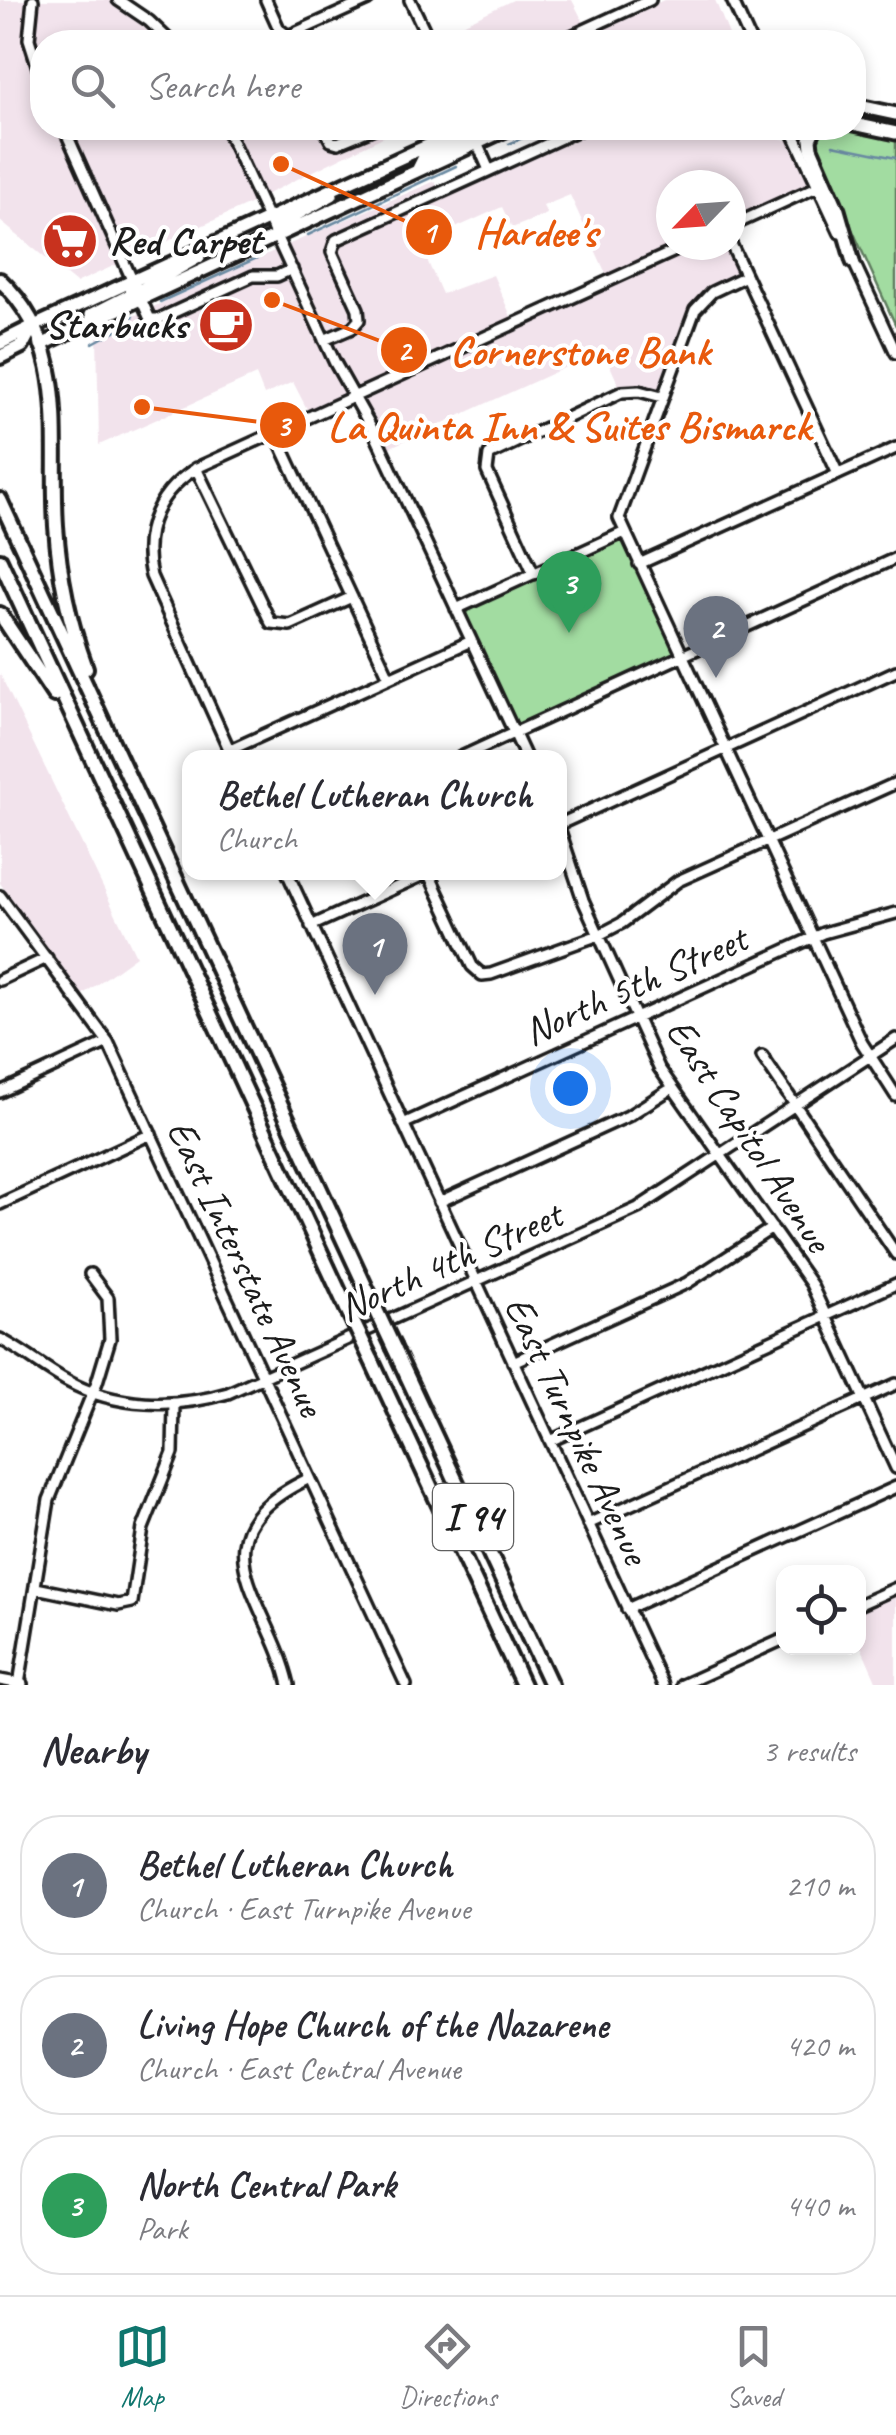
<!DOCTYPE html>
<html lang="en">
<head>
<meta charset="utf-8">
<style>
	body { margin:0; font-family:Caveat,sans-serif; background:#f2f2f3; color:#2b2b33 }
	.controls { position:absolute; right:30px; bottom:30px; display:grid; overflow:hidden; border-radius:20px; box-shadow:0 5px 15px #0003 }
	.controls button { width:90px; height:90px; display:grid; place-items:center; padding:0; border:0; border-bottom:2px solid #e1e1e2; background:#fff; color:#2b2b33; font:50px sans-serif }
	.compass { position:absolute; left:656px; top:170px; width:90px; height:90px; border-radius:50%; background:#fff; box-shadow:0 5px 15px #0003; rotate:245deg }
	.you { position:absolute; left:570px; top:1088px; width:35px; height:35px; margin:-25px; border:8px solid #fff; border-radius:50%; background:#1a73e8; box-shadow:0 0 0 15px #1a73e833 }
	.badge { display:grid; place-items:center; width:65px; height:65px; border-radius:50%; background:#0f766e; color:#fff; font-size:32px; font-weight:700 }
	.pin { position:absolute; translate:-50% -82px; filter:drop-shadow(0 2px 5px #0008) }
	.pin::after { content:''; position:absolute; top:52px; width:35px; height:30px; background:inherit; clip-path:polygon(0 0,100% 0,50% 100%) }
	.popup { position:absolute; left:182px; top:750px; width:385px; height:130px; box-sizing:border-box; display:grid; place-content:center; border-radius:20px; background:#fff; filter:drop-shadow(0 2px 8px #0005); font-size:32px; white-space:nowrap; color:#7c7c81 }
	.popup b { font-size:38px; color:#2b2b33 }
	.popup::after { content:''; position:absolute; left:50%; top:100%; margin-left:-20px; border:20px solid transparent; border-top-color:#fff }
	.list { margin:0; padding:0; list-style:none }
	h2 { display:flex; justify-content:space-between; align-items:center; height:130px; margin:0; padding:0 40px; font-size:42px }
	h2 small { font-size:32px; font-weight:400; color:#7c7c81 }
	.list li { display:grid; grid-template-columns:65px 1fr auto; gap:30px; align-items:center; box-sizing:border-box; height:140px; margin:0 20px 20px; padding:0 20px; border:2px solid #e1e1e2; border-radius:40px }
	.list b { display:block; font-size:38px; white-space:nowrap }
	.list p { margin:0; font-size:32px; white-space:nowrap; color:#7c7c81 }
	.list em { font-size:32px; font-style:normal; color:#7c7c81 }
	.icon { flex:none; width:55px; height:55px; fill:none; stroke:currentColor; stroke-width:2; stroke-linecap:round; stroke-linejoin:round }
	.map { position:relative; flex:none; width:896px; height:1685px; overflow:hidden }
	.search { position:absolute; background:#fff; box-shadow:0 5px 15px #0003; left:30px; right:30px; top:30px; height:110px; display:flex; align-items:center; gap:25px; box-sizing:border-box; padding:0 35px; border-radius:40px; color:#7c7c81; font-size:38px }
	.sheet { height:610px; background:#fff }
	nav { display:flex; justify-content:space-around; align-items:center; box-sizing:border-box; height:140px; border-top:2px solid #e1e1e2; background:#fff; font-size:28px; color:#7c7c81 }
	nav a { display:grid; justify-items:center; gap:5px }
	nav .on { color:#0f766e }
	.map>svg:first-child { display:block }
</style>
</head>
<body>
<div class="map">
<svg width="896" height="1685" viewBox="0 0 896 1685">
	<rect width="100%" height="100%" fill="#fff"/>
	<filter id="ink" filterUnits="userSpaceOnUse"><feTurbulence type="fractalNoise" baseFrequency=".01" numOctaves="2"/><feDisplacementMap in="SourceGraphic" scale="20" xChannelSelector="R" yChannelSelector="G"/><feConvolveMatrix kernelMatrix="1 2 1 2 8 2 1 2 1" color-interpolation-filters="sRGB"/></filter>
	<g filter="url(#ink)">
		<path fill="#f2e3ec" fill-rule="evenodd" d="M0,0H113L165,42H42V128H220L254,202L76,283L0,221Z
			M513,0H572L589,33L664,0H715L732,42H408L430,32L433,38Z
			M234,128H401L263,196Z
			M597,128H738L791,141L811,186L731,222V185H671V245H728L742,274L708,288L698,297L660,390L633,386L620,388L603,350L380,452L348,396L309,413L293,382L264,395L256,375L99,445L97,333L276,250L435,181L441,194ZM570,195L608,278L513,321L493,275L442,294L420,244L502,207L512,228L547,214L543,206Z
			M0,674L136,956L82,995L52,959L0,883Z
			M896,1593V1685H878L859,1642V1610Z"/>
		<path fill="#a2dca1" stroke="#5f7c5e" stroke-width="2.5" d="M820,128H836L896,140V326L813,143Z
			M625,532L682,656L514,733L456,609Z"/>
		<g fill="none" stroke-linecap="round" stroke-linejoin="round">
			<path stroke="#6989a1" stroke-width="2.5" d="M509,144L544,128
				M833,145L896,158
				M308,235L456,166
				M160,302L259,257
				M93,343L126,325L133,316"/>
			<g stroke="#1c1c1c" stroke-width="16">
				<path id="minor" d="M33,0L29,39L42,80
					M118,0L149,21L171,42
					M266,0L279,29L288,36L368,0
					M410,0L430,42
					M732,0L751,42
					M558,42L650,0
					M64,128L133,282
					M226,128L335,363L375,434L526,758
					M324,128L331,141L338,143L374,128
					M791,128L840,233
					M477,143L489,170
					M731,226L819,186
					M731,244L838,474
					M851,256L896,353
					M746,276L712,292L695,310L619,518L862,1043L896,1096
					M141,299L150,319H159L253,276H277L292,269
					M324,340L352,328L359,320L358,309L332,252L336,240L583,128
					M275,432L389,677
					M196,468L271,623L290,625L352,597
					M639,564L896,448
					M534,574L487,471L489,455L622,392L639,391L662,397
					M456,609L625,532
					M230,750L471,641
					M233,758L151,576C140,530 159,488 201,466L688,245
					M459,758L896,558
					M560,824L896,671
					M560,831L583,900L659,1068L811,1284L896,1468
					M287,872L663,1685
					M428,872L472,966L482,975L491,974L599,935L622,923L678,881L896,783
					M0,896L108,1042L406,1685
					M311,926L430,872
					M0,980L47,958
					M762,1056L896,1254
					M0,1092L108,1042
					M403,1124L823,933L896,913
					M439,1202L628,1116L672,1088
					M0,1204L151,1134
					M0,1339C23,1351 44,1368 67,1381C116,1408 174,1409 228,1393L638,1208L896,1039
					M513,1362L687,1283L772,1228
					M550,1441L896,1284
					M588,1524L896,1384
					M36,1588L118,1605L132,1602L143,1528L173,1453L174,1404
					M858,1605L896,1588
					M627,1609L896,1487
					M0,1680L22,1684
					M19,1684L49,1500L97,1382L110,1339L108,1298L90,1274
					M289,1685C270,1600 186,1536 310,1478
					M682,1685L784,1639"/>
			</g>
			<g stroke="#1c1c1c" stroke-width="19">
				<path id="major" d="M854,105L896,114
					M854,124L896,133
					M815,128L810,139L811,148L838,210L853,262
					M417,171L423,159L469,137L470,128
					M274,230L278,225L332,195
					M141,299L142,289L199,257
					M91,315L130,295L135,287L133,282
					M32,327L466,128
					M41,345L510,128"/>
			</g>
			<g stroke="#1c1c1c" stroke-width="20">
				<path id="highway" d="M0,280C72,348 50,438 56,526C59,574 69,622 86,668
					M0,343L32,327
					M0,357L22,346L32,327
					M0,500L372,1301
					M0,560L347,1309
					M0,614L54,695
					M394,1348L551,1685
					M371,1359L523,1685"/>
			</g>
			<use href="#minor" stroke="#fff" stroke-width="9"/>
			<use href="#major" stroke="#fff" stroke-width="11"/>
			<use href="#highway" stroke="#fff" stroke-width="12"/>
			<g stroke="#1c1c1c" stroke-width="20" stroke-linecap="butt">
				<path id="highway-bridge" d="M372,1301L394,1348
					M347,1309L371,1359"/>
			</g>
			<use href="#highway-bridge" stroke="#fff" stroke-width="12"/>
		</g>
	</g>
	<defs>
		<g id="supermarket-disc" transform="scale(2.875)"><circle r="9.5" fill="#c8321e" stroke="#fff"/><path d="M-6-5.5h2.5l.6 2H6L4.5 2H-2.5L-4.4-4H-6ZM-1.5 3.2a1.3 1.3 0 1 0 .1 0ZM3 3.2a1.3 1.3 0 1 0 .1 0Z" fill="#fff"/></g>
		<g id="cafe-disc" transform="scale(2.875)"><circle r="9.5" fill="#c8321e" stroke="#fff"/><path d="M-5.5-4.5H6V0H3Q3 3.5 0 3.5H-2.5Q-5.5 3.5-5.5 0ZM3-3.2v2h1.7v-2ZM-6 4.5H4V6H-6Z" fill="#fff"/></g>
	</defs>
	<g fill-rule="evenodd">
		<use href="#supermarket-disc" x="70" y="241"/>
		<use href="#cafe-disc" x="226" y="325"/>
	</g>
	<g text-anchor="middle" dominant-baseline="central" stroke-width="8" stroke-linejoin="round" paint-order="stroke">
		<rect fill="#fff" stroke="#606060" stroke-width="2.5" x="433" y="1484" width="80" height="66" rx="8"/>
		<g font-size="38" font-weight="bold" fill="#1c1c1c">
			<text x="473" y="1517">I 94</text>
		</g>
		<g font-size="40" font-weight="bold" fill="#1c1c1c" stroke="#fff" text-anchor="start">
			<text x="109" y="241">Red Carpet</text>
			<text x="187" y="325" text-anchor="end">Starbucks</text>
		</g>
		<g font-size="40" fill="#1c1c1c" stroke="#fff">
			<text transform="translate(635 985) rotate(-24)">North 5th Street</text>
			<text transform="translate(749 1135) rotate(57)">East Capitol Avenue</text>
			<text transform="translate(450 1261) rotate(-24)">North 4th Street</text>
			<text transform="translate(246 1268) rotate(65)">East Interstate Avenue</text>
			<text transform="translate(577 1430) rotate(65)">East Turnpike Avenue</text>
		</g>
	</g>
	<path fill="none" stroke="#e8590c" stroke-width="4" d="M281 164L429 232M272 300L404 350M142 407L283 425"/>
	<g fill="#e8590c" stroke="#fff" stroke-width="4">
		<circle cx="281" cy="164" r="10"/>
		<circle cx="272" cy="300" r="10"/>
		<circle cx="142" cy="407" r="10"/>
		<circle cx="429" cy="232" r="25"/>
		<circle cx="404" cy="350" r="25"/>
		<circle cx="283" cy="425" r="25"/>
	</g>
	<g font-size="30" text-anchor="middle" font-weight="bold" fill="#fff">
		<text x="429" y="242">1</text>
		<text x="404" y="361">2</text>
		<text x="283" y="436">3</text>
	</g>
	<g font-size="42" text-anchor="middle" font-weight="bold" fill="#e8590c" stroke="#fff" stroke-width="8" stroke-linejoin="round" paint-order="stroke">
		<text x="536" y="246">Hardee's</text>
		<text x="580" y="365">Cornerstone Bank</text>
		<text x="569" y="440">La Quinta Inn &amp; Suites Bismarck</text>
	</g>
</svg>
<div class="controls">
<button><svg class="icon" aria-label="locate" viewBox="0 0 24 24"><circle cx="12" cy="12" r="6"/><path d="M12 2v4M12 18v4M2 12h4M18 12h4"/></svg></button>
</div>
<svg class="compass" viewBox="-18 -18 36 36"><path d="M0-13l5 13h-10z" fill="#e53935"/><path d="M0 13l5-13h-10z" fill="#7c7c81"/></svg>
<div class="you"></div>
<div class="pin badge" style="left:375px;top:995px;background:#6b7280">1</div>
<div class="popup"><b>Bethel Lutheran Church</b>Church</div>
<div class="pin badge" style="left:716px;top:678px;background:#6b7280">2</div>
<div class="pin badge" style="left:569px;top:633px;background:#2e9e5b">3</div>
<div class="search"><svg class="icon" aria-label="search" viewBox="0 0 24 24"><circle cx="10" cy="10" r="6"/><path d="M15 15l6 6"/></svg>Search here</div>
</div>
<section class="sheet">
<h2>Nearby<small>3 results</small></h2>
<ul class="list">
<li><span class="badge" style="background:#6b7280">1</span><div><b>Bethel Lutheran Church</b><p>Church · East Turnpike Avenue</p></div><em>210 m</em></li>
<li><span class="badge" style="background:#6b7280">2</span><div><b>Living Hope Church of the Nazarene</b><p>Church · East Central Avenue</p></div><em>420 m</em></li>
<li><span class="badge" style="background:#2e9e5b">3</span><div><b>North Central Park</b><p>Park</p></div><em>440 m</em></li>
</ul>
</section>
<nav>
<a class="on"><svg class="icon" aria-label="map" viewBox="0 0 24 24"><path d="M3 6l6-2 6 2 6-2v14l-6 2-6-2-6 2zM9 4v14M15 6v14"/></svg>Map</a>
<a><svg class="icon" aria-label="directions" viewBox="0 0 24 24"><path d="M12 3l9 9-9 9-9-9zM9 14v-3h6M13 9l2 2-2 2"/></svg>Directions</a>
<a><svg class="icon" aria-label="saved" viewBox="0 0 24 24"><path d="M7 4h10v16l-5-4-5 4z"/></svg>Saved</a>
</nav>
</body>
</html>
